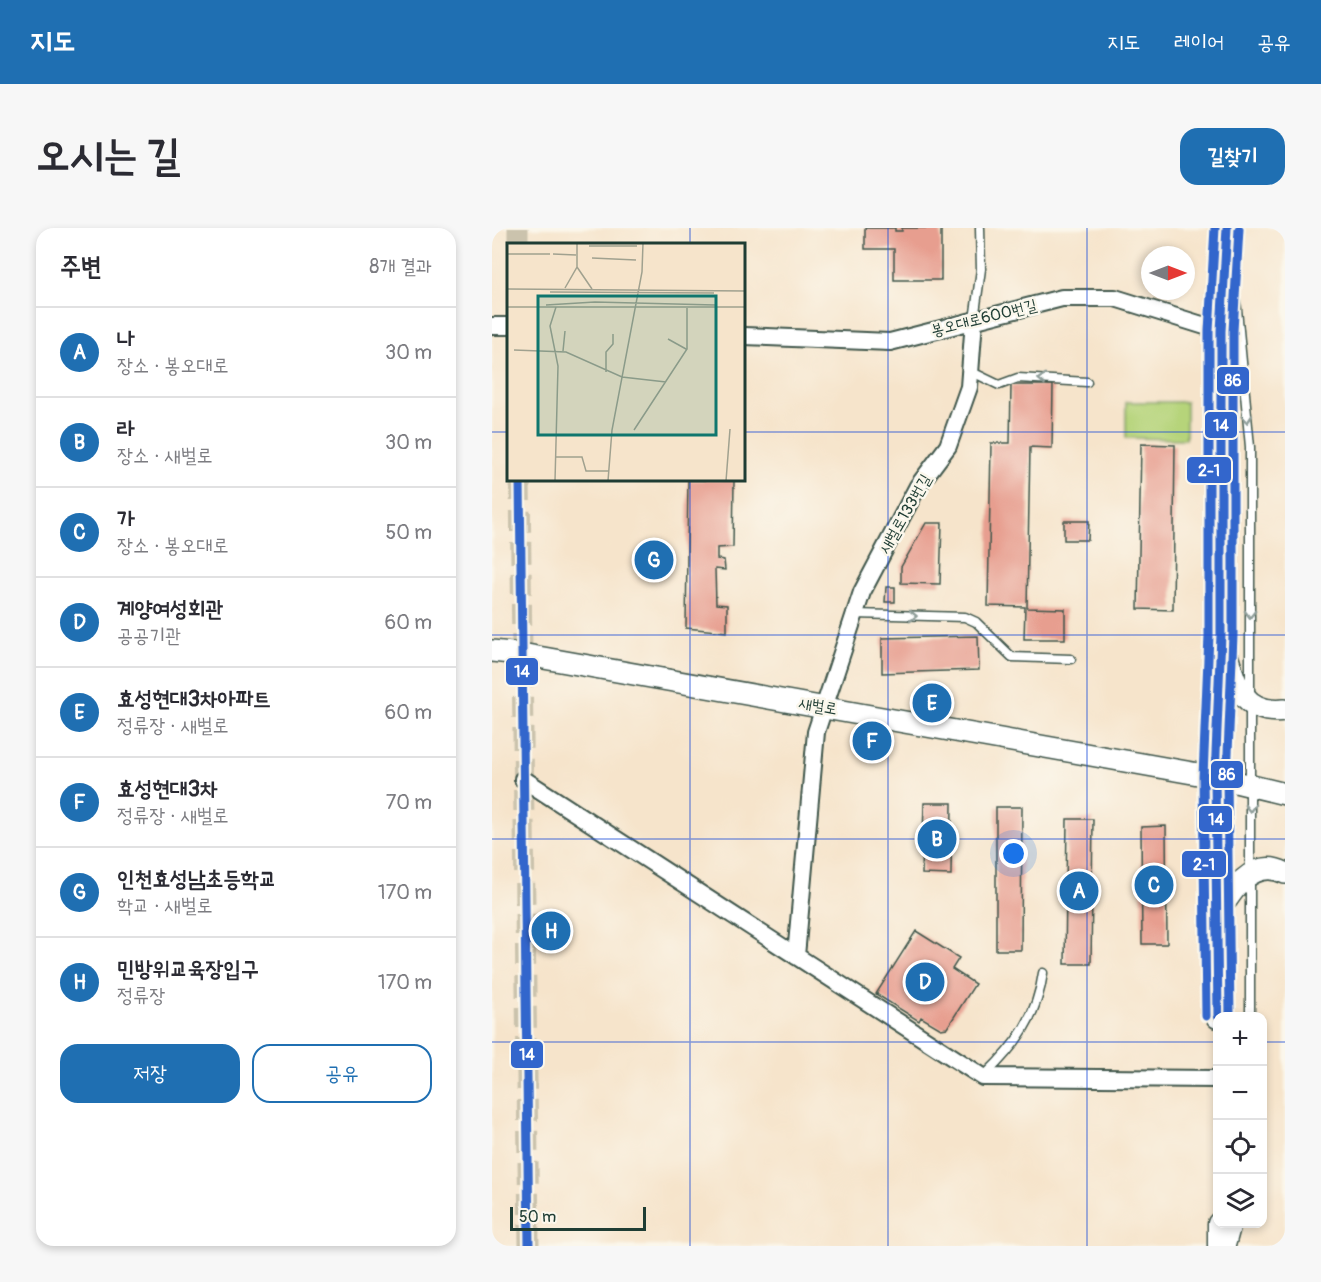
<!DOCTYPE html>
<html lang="ko">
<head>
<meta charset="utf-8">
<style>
	body { margin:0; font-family:Pangolin,"Poor Story",sans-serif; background:#f7f7f7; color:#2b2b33 }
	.controls { position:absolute; right:18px; bottom:18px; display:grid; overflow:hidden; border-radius:12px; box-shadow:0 3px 9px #0003 }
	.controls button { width:54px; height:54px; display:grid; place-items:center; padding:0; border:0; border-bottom:2px solid #e1e1e2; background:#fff; color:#2b2b33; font:30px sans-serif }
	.compass { position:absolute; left:649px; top:18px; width:54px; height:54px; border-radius:50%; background:#fff; box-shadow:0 3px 9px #0003; rotate:90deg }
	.scale { position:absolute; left:18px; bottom:15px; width:136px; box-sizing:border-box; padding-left:6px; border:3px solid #1f3d34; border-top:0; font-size:16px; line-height:21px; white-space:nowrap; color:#1f3d34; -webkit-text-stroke:4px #fbf7ec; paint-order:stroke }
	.you { position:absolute; left:522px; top:626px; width:21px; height:21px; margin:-15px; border:4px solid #fff; border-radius:50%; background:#1a73e8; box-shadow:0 0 0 9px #1a73e833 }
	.badge { display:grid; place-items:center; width:39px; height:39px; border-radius:50%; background:#1f6fb2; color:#fff; font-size:20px; font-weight:700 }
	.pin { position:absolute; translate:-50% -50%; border:3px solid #fff; box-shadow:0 2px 6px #0006 }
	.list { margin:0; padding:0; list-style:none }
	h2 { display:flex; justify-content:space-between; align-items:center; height:78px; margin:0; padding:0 24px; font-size:26px }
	h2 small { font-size:20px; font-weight:400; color:#7c7c81 }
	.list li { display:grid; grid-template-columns:39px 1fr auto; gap:18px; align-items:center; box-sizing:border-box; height:90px; padding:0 24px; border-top:2px solid #e1e1e2 }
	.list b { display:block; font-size:22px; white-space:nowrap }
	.list p { margin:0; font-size:20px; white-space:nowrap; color:#7c7c81 }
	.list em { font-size:20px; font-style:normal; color:#7c7c81 }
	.actions { display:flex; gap:12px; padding:18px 24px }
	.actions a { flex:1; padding:14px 0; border:2px solid #1f6fb2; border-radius:18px; text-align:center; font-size:21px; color:#1f6fb2 }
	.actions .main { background:#1f6fb2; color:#fff }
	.icon { flex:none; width:33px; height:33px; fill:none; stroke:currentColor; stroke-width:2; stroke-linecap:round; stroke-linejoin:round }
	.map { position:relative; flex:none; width:793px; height:1018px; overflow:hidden; border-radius:18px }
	header { display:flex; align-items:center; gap:36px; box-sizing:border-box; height:84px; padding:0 30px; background:#1f6fb2; color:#fff }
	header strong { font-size:28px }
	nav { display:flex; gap:33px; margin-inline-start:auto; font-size:21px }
	.intro { display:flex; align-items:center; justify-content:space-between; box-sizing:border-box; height:144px; padding:0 36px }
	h1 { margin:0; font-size:42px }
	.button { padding:15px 27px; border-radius:18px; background:#1f6fb2; color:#fff; font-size:21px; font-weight:700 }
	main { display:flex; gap:36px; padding:0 36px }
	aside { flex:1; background:#fff; border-radius:18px; box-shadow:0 3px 9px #0003 }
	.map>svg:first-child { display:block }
</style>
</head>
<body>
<header>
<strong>지도</strong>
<nav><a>지도</a><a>레이어</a><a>공유</a></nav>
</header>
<div class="intro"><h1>오시는 길</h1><a class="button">길찾기</a></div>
<main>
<aside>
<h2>주변<small>8개 결과</small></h2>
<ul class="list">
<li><span class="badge">A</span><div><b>나</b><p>장소 · 봉오대로</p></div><em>30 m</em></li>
<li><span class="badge">B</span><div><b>라</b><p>장소 · 새벌로</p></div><em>30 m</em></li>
<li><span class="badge">C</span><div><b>가</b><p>장소 · 봉오대로</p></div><em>50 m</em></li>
<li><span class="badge">D</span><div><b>계양여성회관</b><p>공공기관</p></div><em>60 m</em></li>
<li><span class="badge">E</span><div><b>효성현대3차아파트</b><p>정류장 · 새벌로</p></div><em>60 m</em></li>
<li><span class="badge">F</span><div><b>효성현대3차</b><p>정류장 · 새벌로</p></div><em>70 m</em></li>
<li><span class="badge">G</span><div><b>인천효성남초등학교</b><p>학교 · 새벌로</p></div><em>170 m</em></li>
<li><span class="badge">H</span><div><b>민방위교육장입구</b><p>정류장</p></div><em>170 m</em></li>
</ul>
<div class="actions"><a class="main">저장</a><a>공유</a></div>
</aside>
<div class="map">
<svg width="793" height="1018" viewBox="0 0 793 1018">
	<rect width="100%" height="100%" fill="#fbf7ec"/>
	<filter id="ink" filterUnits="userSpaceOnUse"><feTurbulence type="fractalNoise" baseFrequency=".0167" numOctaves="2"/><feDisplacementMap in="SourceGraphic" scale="12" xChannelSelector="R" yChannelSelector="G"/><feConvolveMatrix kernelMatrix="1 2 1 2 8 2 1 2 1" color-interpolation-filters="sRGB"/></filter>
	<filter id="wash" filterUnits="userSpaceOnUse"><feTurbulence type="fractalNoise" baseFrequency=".008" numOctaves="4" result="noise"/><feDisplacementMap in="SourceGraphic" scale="24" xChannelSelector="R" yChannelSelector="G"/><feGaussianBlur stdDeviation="1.35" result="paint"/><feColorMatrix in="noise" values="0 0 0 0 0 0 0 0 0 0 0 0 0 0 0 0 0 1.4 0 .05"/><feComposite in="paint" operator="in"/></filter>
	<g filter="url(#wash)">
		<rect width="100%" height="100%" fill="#f6e4cb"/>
		<path fill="#b6d47a" stroke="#6a8857" stroke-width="1.5" d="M634,174H694V211L634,210Z"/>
		<g id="blocks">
			<path fill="#e79e8f" d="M373,0H403V3H410V0H449V52H402V21H373Z
				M519,157H561L560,220L538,219L535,380L573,381V411H532L533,379L496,378L499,215H518Z
				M649,216L683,217L681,382L646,381Z
				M196,252H242L241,319L225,320V331L232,332L233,342L223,341L224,376L235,377V404L194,400Z
				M572,293H597L596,312H572Z
				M434,295H450L448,356L409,355V339Z
				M394,359H403V374H393Z
				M486,408L487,442L390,445V410Z
				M432,575H460L459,647L430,646Z
				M504,579H530L529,722H504Z
				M575,591H601L599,736H573Z
				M674,598L675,716H650L649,599Z
				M424,703L467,730L460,741L483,756L455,800L449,801L429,789L427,793L384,766Z"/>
		</g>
	</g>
	<g filter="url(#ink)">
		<use href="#blocks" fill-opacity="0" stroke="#3f564b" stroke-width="1.5"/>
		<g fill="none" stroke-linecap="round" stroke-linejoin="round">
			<path stroke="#cbc3ad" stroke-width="21" stroke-dasharray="21 10" stroke-linecap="butt" d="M26,0V16
				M28,252L37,1018"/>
			<g stroke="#3f564b" stroke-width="11">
				<path id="service" d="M742,49L758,219V788
					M482,92L489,41L488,0
					M478,143L507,157L526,150L595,154
					M363,386L473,389L484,394L520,429L579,431
					M493,847C524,817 545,789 551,745
					M739,1018L745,996"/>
			</g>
			<g stroke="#3f564b" stroke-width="20">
				<path id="minor" d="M0,98H16
					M252,108L398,114L570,70H623L729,103
					M31,551L491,849L726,851
					M304,728L324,504L370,364L426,258L456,218L477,159L482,92"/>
			</g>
			<g stroke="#3f564b" stroke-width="24">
				<path id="tertiary" d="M732,416C742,450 748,488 793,482
					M0,423L29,426L723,549L793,566
					M724,689C738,665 760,628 793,645"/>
			</g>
			<g stroke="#3f564b" stroke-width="27">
				<path id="secondary" d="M726,788L723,549L729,407V103L735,0
					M728,996V1018"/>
			</g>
			<use href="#service" stroke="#fff" stroke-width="8"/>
			<use href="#minor" stroke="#fff" stroke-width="16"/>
			<use href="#tertiary" stroke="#fff" stroke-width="21"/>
			<use href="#secondary" stroke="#fff" stroke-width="24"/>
			<g stroke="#fbf7ec" stroke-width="14">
				<path id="bus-1" d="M28,252L37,1018
					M726,788L723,549L729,407V103L735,0"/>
			</g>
			<g stroke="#fbf7ec" stroke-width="14">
				<path id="bus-2" d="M738,788L735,549L741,407V103L747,1"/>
			</g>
			<g stroke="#fbf7ec" stroke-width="14">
				<path id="bus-3" d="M714,788L711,549L717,407V103L723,0"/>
			</g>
			<use href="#bus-1" stroke="#36c" stroke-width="9"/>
			<use href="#bus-2" stroke="#36c" stroke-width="9"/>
			<use href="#bus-3" stroke="#36c" stroke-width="9"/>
		</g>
		<defs><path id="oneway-chevron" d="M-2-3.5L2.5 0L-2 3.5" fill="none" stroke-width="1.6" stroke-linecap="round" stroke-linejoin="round" transform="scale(1.5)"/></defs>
		<g stroke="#8f9e9a">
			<use href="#oneway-chevron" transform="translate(550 151) rotate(-178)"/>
			<use href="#oneway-chevron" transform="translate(755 191) rotate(85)"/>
			<use href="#oneway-chevron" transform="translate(758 386) rotate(91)"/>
			<use href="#oneway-chevron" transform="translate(421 388) rotate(1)"/>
			<use href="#oneway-chevron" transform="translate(758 580) rotate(89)"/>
		</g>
	</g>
	<path fill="none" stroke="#1d4ed8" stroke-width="1.5" stroke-opacity="0.55" d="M198,0V16M396,0V1018M595,0V1018M0,204H16M252,204H793M198,252V1018M0,407H793M0,611H793M0,814H726M770,814H793"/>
	<g text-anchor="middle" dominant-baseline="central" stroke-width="5" stroke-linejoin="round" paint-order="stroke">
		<g font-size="16" fill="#1f3d34" stroke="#fbf7ec">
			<text transform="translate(492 90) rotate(-14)">봉오대로600번길</text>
			<text transform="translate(413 286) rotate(-60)">새벌로133번길</text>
			<text transform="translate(326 478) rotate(10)">새벌로</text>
		</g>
	</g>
	<g transform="translate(15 15)">
		<rect width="238" height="238" fill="#f6e4cb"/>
		<path fill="none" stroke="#a0a18f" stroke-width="1.5" d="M82,3H130M0,11H43M46,11L69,12M85,15L129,17M70,24L85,46M58,45L70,24V0M0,46L239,48M43,49L207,50M39,62L88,59L208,62M0,64H239M161,96L179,106M7,107L59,109L115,134L159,139M56,108L58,88M99,129V109L106,101V91M127,187L180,106V65M48,214H75L79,228H102M48,238L51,123L43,83L49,64M101,238L105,187L135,29L136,0M219,238L223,186"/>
		<path fill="#0f766e" fill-opacity="0.15" stroke="#0f766e" stroke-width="3" d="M31,53H209V192H31Z"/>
		<rect width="238" height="238" fill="none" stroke="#1f3d34" stroke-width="3"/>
	</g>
	<g stroke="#fbf7ec" stroke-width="2">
		<rect x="724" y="138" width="34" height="29" rx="6" fill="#36c"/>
		<rect x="712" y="183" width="34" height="28" rx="6" fill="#36c"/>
		<rect x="694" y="228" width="46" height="28" rx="6" fill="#36c"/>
		<rect x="13" y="429" width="34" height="29" rx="6" fill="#36c"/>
		<rect x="718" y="532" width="34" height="29" rx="6" fill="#36c"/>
		<rect x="706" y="577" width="35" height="28" rx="6" fill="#36c"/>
		<rect x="689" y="622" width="46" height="28" rx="6" fill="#36c"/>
		<rect x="18" y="812" width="34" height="29" rx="6" fill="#36c"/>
	</g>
	<g font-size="16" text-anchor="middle" font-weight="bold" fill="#fff">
		<text x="741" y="158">86</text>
		<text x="729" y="203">14</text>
		<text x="717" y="248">2-1</text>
		<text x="30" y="449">14</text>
		<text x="735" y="552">86</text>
		<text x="724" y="597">14</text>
		<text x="712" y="642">2-1</text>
		<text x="35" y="832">14</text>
	</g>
</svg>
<div class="controls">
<button>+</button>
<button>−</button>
<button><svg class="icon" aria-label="locate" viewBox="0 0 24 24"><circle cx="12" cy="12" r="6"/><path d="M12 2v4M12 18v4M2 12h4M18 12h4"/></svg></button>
<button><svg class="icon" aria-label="layers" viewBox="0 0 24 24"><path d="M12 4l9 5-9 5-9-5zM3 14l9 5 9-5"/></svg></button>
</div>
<svg class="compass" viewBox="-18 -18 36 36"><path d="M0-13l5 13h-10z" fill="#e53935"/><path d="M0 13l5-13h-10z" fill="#7c7c81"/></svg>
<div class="scale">50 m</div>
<div class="you"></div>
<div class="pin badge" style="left:587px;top:663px">A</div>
<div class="pin badge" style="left:445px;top:611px">B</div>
<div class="pin badge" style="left:662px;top:657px">C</div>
<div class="pin badge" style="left:433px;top:754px">D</div>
<div class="pin badge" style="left:440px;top:475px">E</div>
<div class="pin badge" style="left:380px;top:513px">F</div>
<div class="pin badge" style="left:162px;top:332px">G</div>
<div class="pin badge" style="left:59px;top:703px">H</div>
</div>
</main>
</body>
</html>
